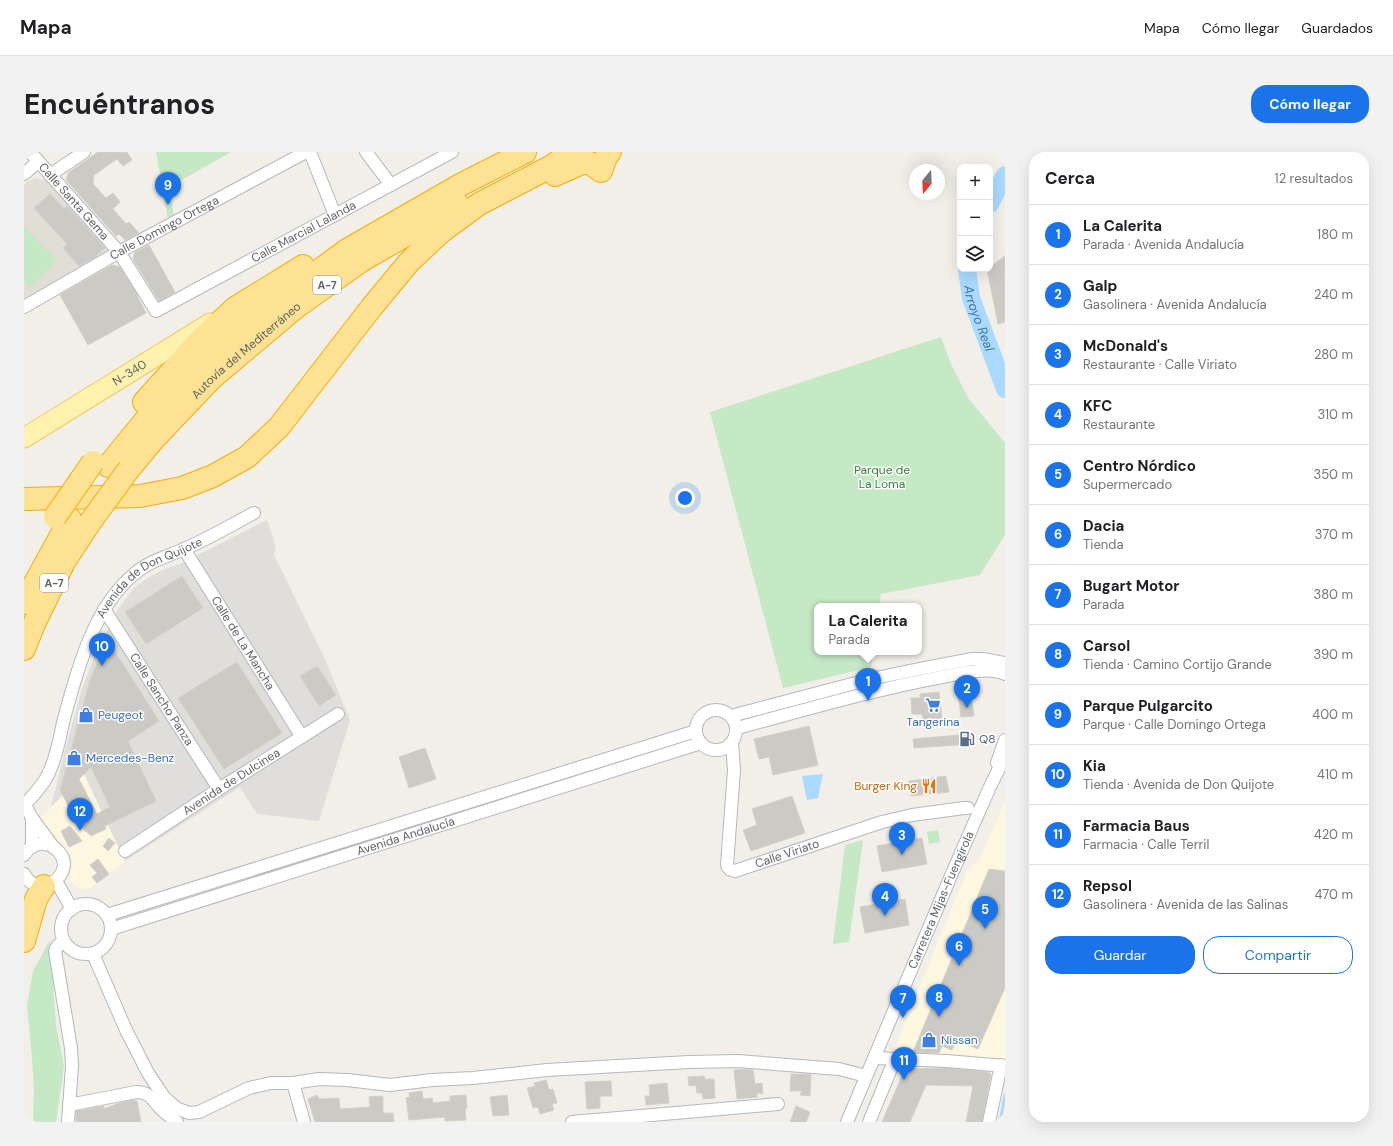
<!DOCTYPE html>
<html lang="es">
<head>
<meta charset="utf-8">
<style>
	body { margin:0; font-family:"DM Sans",sans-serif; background:#f2f2f2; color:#202124 }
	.controls { position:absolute; right:12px; top:12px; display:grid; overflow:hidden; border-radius:8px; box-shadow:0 4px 16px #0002 }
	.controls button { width:36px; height:36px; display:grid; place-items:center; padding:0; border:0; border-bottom:1px solid #e0e0e0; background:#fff; color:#202124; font:20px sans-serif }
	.compass { position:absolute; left:885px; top:12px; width:36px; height:36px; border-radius:50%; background:#fff; box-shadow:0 4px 16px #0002; rotate:198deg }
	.you { position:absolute; left:661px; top:346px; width:14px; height:14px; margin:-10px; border:3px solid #fff; border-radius:50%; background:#1a73e8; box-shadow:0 0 0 6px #1a73e833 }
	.badge { display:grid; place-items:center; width:26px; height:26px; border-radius:50%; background:#1a73e8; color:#fff; font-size:13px; font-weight:700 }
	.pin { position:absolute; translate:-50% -33px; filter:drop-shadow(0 1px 2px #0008) }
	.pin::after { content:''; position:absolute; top:21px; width:14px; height:12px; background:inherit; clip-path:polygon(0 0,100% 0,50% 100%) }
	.popup { position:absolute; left:790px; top:451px; width:108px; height:52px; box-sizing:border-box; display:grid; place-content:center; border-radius:8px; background:#fff; filter:drop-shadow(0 1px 3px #0005); font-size:13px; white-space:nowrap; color:#757577 }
	.popup b { font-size:15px; color:#202124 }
	.popup::after { content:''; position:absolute; left:50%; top:100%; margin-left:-8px; border:8px solid transparent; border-top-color:#fff }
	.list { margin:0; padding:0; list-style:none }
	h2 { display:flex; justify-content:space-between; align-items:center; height:52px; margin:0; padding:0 16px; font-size:17px }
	h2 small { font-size:13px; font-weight:400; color:#757577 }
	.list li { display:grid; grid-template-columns:26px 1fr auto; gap:12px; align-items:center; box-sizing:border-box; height:60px; padding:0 16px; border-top:1px solid #e0e0e0 }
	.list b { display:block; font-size:15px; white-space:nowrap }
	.list p { margin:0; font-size:13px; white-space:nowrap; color:#757577 }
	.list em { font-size:13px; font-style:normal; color:#757577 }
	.actions { display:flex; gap:8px; padding:12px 16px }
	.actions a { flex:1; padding:9px 0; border:1px solid #1a73e8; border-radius:16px; text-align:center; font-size:14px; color:#1a73e8 }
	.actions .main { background:#1a73e8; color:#fff }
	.icon { flex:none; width:22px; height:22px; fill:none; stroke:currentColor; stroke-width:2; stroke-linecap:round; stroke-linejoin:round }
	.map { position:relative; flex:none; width:981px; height:970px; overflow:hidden; border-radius:16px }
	header { display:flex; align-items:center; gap:24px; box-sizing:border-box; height:56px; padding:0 20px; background:#fff; border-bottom:1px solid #e0e0e0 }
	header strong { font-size:19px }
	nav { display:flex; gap:22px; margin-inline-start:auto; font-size:14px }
	.intro { display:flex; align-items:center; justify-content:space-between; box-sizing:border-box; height:96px; padding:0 24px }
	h1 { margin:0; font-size:28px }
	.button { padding:10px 18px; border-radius:16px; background:#1a73e8; color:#fff; font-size:14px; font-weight:700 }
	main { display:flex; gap:24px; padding:0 24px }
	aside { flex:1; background:#fff; border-radius:16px; box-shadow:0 4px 16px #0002 }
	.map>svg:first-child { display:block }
</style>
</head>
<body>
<header>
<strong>Mapa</strong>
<nav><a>Mapa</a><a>Cómo llegar</a><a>Guardados</a></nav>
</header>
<div class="intro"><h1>Encuéntranos</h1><a class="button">Cómo llegar</a></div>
<main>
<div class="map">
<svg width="981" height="970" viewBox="0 0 981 970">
	<rect width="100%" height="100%" fill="#f1efe8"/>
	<path fill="#fef7e0" d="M60,622L101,709L67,736L61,738L51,734L47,728L46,723L48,709L47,702L39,691L28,682L16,666Z
		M981,649V918L926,913H864L943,719L956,706Z"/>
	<path fill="#e0deda" d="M243,368L252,395L250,403L302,509L326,568L295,669L233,662L216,635L101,709L60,622L27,655L42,594L57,540L69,508L94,457L110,436L122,427L138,418L158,411Z"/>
	<path fill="#e1ded6" d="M12,26L20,28L27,31L85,99L0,149V33L4,29Z"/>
	<path fill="#c5e8c5" d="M132,0H207L145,35L151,70L145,73Z
		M0,75L33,109L5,135L0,129Z
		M917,185L926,210L944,246L981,291V383L956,423L857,442L855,454H793V500H849L847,515L759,536L686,260Z
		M914,678L916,690L905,692L903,680Z
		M839,688L825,790L809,792L821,693Z
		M26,788L32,874L40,914L32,970H9L10,937L8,907L3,853L9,819Z"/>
	<path fill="#aadaff" d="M799,622L794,646L783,648L778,624Z"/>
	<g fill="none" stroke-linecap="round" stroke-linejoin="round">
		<path stroke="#aadaff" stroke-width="3" d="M976,970L981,943"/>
		<g stroke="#aadaff" stroke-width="18">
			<path d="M966,52L981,23"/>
			<path id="s1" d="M943,117L947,146L981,237"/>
		</g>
	</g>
	<path fill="#cccac5" stroke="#d6d1c6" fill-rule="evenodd" d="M74,0H103L108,8L99,14L93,7L70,23L69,32L82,46L89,41L96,50L89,57L102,72L105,70L115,81L101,88L95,82L92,84L42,28L44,21Z
		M26,42L40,57L43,54L81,96L71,105L55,114L39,96L43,92L10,56Z
		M125,93L151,140L135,149L109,107L111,100Z
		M981,104V170L974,172L963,117H966V115Z
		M88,113L96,115L114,144H113L122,161L64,193L36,143Z
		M158,424L179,456L122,492L101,460Z
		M83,487L135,569L104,589L132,649L81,674L82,677L67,684L54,672L36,638L66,528ZM67,615L86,655L73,662L55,627Z
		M213,510L258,581L200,617L154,546Z
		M293,514L312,543L295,554L276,524Z
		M946,532L950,564L937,565L933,533Z
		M915,540L918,567L899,569L898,562H888L887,546H896V542Z
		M785,574L794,613L749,623L745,605L735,607L730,587Z
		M947,582L948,592L890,596L889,587Z
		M401,596L412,627L385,636L375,605Z
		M922,624L925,640L887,644L885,629Z
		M768,644L781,681L727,699L719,678L733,673L728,657Z
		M46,674L58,689L45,695L37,679Z
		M85,686L91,691L84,699L79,694Z
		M898,686L903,712L858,720L853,694Z
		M74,707L85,722L73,731L68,725L73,721L66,713Z
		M965,717L981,719V836L954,897L932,888L928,898L918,894L915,901L889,900Z
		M881,747L885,773L841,781L836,755Z
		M923,916L963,920L967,922L958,970H942L949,934L902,933L886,970H858L881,917Z
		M721,917L729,918L731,932L738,931L739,942L733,941V945L713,947L710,918Z
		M767,922H787L786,944L776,943L778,939H766Z
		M680,924L681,927H690L691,946L679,947L678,941H673L672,933L665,934L664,925Z
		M522,928L525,938L529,937L533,951L528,952L530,958L516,962L514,955L509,956L503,936L511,934L510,931Z
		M587,929L588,944H576V956L563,957L561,930Z
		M643,931L645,951L622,953L621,944H626L625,933Z
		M398,939L399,947L408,946L409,951L426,949V944L442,943L443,956L441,957L442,968L421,969V965L385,968L382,946L386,945L385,941Z
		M293,943L295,947L315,946L316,957L346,955L345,945L359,944V961H369L370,970H291L284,947Z
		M483,943L485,963L469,964L466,945Z
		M109,948L113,949L117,970H52V959L80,954V957L95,951Z
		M772,954L786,960L782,970H766Z"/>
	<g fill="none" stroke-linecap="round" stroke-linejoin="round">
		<g stroke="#b5b8bc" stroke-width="14">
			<g id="street">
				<path id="s2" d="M6,0L95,100L132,159L428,0"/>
				<path d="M286,0L311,63"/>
				<path d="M342,0L367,33"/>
				<path d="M0,22L14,10"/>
				<path d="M26,23L60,0"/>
				<path id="s3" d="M0,155L95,100L282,0"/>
				<path id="s4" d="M160,397L278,585"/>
				<path id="s5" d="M80,457L195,637"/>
				<circle cx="692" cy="578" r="20"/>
				<path d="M707,564L847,527L895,517L948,507H959L981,511"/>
				<path d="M713,576C781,558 848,538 918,525C937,522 962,514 981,522"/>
				<path id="s6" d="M708,591L710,618L703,713C704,717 706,718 711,719L858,670L888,663L940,656H944"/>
				<path d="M973,611L981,588"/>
				<path d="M0,651L8,666L30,696"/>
				<path id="s7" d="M1,652C11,642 21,631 26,618C34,601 36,581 41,563C54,515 70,456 109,423C124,409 143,405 160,397C184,387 207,373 230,361"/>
				<path d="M8,695V666"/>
				<path id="s8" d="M101,699L195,637L314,562"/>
				<path d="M0,703C4,696 12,691 20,692C25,692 30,695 34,699C55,721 14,750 0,722"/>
				<path d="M32,729L48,757"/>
				<circle cx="62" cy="777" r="25"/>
				<path d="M83,763L672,579"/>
				<path id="s9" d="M87,777L677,591"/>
				<path d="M41,791L34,793L31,799L47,896L48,914L44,970"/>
				<path d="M69,802L102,878L124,921L140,945L152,956L165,961L175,960L225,936L247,931H269L295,927L323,928L366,933L408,928L449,926L523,918L665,910L714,909L815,917L842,924"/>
				<path d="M850,906L923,909L981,914"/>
				<path d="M269,931L280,970"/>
				<path d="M45,953L112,940C127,940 128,948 137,957C142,962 148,966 153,970"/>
				<path d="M548,970L754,952"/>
				<path id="s10" d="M823,970L926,726L965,637L981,604"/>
				<path d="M845,970L871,907"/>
				<path d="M965,970L977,913"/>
			</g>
		</g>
		<g stroke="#f2c960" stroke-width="21">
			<g id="primary">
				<path id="s11" d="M0,286L186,171"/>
			</g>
		</g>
		<g stroke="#f9ab00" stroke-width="24">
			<g id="highway">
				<path d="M531,23L558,11H566L577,19L582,5L586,0"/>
				<path d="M120,250L175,189L211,156L279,114"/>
				<path d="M84,314L128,260L208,184L263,142L323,98L438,32L501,0"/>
				<path id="s12" d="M105,317L130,287L188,226L271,156L337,109L434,53"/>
				<path d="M0,347L116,344L158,336L189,324L223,305L255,275L347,156L385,110L417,80L455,52L528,14L547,0"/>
				<path d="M0,451L46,367"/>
				<path d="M0,497L10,472L40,410L67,369"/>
				<path d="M0,789L12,747L20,734"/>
			</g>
		</g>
		<use href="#street" stroke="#fff" stroke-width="12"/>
		<use href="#primary" stroke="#fff2af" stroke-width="19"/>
		<use href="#highway" stroke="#fde293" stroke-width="22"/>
		<g stroke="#f9ab00" stroke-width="24" stroke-linecap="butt">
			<path id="highway-bridge" d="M31,365L69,310
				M67,369L105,317"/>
		</g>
		<use href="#highway-bridge" stroke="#fde293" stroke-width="22"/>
	</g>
	<defs>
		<g id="supermarket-bare" transform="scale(1.2)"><path d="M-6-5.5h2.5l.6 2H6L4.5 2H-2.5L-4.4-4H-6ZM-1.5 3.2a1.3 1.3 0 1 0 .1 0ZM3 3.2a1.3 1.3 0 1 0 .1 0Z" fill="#3f7fe0" stroke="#fff" stroke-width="2.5" paint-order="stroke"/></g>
		<g id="shop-bare" transform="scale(1.2)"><path d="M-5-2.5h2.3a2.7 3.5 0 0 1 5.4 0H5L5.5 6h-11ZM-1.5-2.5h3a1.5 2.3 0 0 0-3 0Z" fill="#3f7fe0" stroke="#fff" stroke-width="2.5" paint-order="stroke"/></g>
		<g id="fuel-bare" transform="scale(1.2)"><path d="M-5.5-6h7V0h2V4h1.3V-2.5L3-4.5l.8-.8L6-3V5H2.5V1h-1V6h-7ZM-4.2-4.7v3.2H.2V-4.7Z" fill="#5c6f8a" stroke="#fff" stroke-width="2.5" paint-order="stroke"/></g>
		<g id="restaurant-bare" transform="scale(1.2)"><path d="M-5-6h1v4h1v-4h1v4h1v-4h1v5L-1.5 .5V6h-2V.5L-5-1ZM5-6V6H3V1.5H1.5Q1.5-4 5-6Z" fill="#e8710a" stroke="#fff" stroke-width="2.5" paint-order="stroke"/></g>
	</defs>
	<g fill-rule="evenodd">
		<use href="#supermarket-bare" x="909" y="553"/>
		<use href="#shop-bare" x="62" y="563"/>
		<use href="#fuel-bare" x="943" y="587"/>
		<use href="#shop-bare" x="50" y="606"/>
		<use href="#restaurant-bare" x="905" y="634"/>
		<use href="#shop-bare" x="905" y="888"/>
	</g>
	<g text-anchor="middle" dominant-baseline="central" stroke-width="3" stroke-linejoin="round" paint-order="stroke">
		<g fill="#fff" stroke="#8f9295" stroke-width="1">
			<rect x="289" y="124" width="28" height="18" rx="3"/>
			<rect x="16" y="422" width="28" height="18" rx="3"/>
		</g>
		<g font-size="11" font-weight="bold" fill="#5f6368">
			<text x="303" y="133">A-7</text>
			<text x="30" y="431">A-7</text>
		</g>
		<g font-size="12" fill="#5f6368" stroke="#fff">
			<text stroke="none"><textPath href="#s2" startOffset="66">Calle Santa Gema</textPath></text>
			<text stroke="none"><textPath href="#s3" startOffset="161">Calle Domingo Ortega</textPath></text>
			<text stroke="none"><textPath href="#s2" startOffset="371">Calle Marcial Lalanda</textPath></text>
			<text stroke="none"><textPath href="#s12" startOffset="167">Autovía del Mediterráneo</textPath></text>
			<text stroke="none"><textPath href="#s11" startOffset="124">N-340</textPath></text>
			<text stroke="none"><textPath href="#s7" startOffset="269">Avenida de Don Quijote</textPath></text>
			<text stroke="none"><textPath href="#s4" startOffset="111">Calle de La Mancha</textPath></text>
			<text stroke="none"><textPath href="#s5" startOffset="107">Calle Sancho Panza</textPath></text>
			<text stroke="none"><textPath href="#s8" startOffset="127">Avenida de Dulcinea</textPath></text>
			<text stroke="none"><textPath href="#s9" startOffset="309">Avenida Andalucía</textPath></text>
			<text stroke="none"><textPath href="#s6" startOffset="188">Calle Viriato</textPath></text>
			<text stroke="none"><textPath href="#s10" startOffset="241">Carretera Mijas-Fuengirola</textPath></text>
		</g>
		<g font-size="12" fill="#348238" stroke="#fff">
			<text x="858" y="318">Parque de<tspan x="858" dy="14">La Loma</tspan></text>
		</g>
		<g font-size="12" fill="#366cbe" stroke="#fff" text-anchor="start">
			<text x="74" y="563">Peugeot</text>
			<text x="909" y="570" text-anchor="middle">Tangerina</text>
			<text x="62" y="606">Mercedes-Benz</text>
			<text x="917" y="888">Nissan</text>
		</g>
		<g font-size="12" fill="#4e5e75" stroke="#fff" text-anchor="start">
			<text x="955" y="587">Q8</text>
		</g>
		<g font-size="12" fill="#c56008" stroke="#fff" text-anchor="end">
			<text x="893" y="634">Burger King</text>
		</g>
		<g font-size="13" font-style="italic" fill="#4174aa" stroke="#fff">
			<text stroke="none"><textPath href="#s1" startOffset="51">Arroyo Real</textPath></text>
		</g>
	</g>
</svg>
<div class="controls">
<button>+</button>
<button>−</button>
<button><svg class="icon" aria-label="layers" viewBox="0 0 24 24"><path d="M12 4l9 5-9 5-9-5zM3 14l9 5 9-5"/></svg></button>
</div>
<svg class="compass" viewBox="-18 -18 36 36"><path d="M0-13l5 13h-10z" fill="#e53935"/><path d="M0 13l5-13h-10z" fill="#757577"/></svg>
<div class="you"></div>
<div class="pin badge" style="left:844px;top:549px">1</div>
<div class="popup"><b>La Calerita</b>Parada</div>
<div class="pin badge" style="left:943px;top:556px">2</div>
<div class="pin badge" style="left:878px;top:703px">3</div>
<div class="pin badge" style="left:861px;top:764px">4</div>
<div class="pin badge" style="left:961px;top:777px">5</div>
<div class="pin badge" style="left:935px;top:814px">6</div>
<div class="pin badge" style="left:879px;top:866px">7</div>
<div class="pin badge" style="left:915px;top:865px">8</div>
<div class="pin badge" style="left:144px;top:53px">9</div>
<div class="pin badge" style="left:78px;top:514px">10</div>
<div class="pin badge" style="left:880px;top:928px">11</div>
<div class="pin badge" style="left:56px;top:679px">12</div>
</div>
<aside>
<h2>Cerca<small>12 resultados</small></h2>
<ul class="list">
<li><span class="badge">1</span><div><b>La Calerita</b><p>Parada · Avenida Andalucía</p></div><em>180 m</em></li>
<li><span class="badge">2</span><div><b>Galp</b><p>Gasolinera · Avenida Andalucía</p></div><em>240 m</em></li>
<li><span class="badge">3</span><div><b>McDonald's</b><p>Restaurante · Calle Viriato</p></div><em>280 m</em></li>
<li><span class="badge">4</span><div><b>KFC</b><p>Restaurante</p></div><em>310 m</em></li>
<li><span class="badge">5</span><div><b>Centro Nórdico</b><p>Supermercado</p></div><em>350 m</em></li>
<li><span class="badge">6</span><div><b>Dacia</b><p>Tienda</p></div><em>370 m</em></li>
<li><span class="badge">7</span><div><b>Bugart Motor</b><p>Parada</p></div><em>380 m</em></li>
<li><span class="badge">8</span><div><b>Carsol</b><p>Tienda · Camino Cortijo Grande</p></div><em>390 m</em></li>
<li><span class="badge">9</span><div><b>Parque Pulgarcito</b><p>Parque · Calle Domingo Ortega</p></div><em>400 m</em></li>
<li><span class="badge">10</span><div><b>Kia</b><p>Tienda · Avenida de Don Quijote</p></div><em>410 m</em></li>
<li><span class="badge">11</span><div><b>Farmacia Baus</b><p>Farmacia · Calle Terril</p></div><em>420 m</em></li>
<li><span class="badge">12</span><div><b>Repsol</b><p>Gasolinera · Avenida de las Salinas</p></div><em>470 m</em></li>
</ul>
<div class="actions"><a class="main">Guardar</a><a>Compartir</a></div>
</aside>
</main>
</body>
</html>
